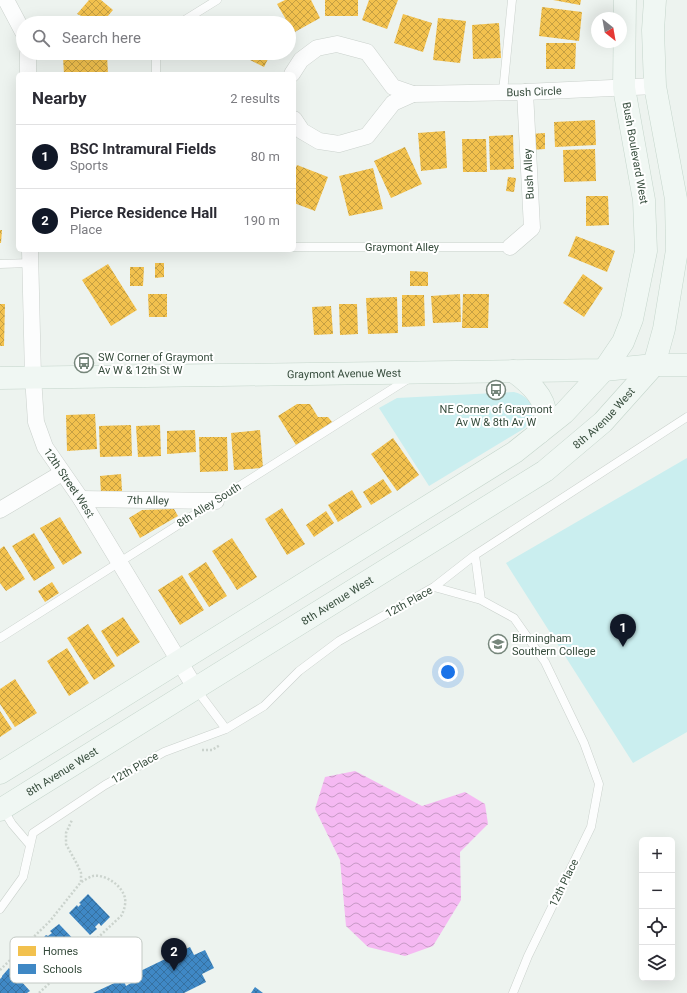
<!DOCTYPE html>
<html lang="en">
<head>
<meta charset="utf-8">
<style>
	body { margin:0; font-family:Roboto,sans-serif; background:#f2f2f3; color:#2b2b33 }
	.controls { position:absolute; right:12px; bottom:12px; display:grid; overflow:hidden; border-radius:6px; box-shadow:0 4px 16px #0002 }
	.controls button { width:36px; height:36px; display:grid; place-items:center; padding:0; border:0; border-bottom:1px solid #e1e1e2; background:#fff; color:#2b2b33; font:20px sans-serif }
	.compass { position:absolute; left:591px; top:12px; width:36px; height:36px; border-radius:50%; background:#fff; box-shadow:0 4px 16px #0002; rotate:149deg }
	.you { position:absolute; left:448px; top:672px; width:14px; height:14px; margin:-10px; border:3px solid #fff; border-radius:50%; background:#1a73e8; box-shadow:0 0 0 6px #1a73e833 }
	.badge { display:grid; place-items:center; width:26px; height:26px; border-radius:50%; background:#111827; color:#fff; font-size:13px; font-weight:700 }
	.pin { position:absolute; translate:-50% -33px; filter:drop-shadow(0 1px 2px #0008) }
	.pin::after { content:''; position:absolute; top:21px; width:14px; height:12px; background:inherit; clip-path:polygon(0 0,100% 0,50% 100%) }
	.list { margin:0; padding:0; list-style:none }
	h2 { display:flex; justify-content:space-between; align-items:center; height:52px; margin:0; padding:0 16px; font-size:17px }
	h2 small { font-size:13px; font-weight:400; color:#7c7c81 }
	.list li { display:grid; grid-template-columns:26px 1fr auto; gap:12px; align-items:center; box-sizing:border-box; height:64px; padding:0 16px; border-top:1px solid #e1e1e2 }
	.list b { display:block; font-size:15px; white-space:nowrap }
	.list p { margin:0; font-size:13px; white-space:nowrap; color:#7c7c81 }
	.list em { font-size:13px; font-style:normal; color:#7c7c81 }
	.icon { flex:none; width:22px; height:22px; fill:none; stroke:currentColor; stroke-width:2; stroke-linecap:round; stroke-linejoin:round }
	.map { position:relative; flex:none; width:687px; height:993px; overflow:hidden }
	.search { position:absolute; background:#fff; box-shadow:0 4px 16px #0002; left:16px; top:16px; width:280px; height:44px; display:flex; align-items:center; gap:10px; box-sizing:border-box; padding:0 14px; border-radius:22px; color:#7c7c81; font-size:15px }
	.panel { position:absolute; background:#fff; box-shadow:0 4px 16px #0002; left:16px; top:72px; width:280px; height:180px; border-radius:6px }
	.map>svg:first-child { display:block }
</style>
</head>
<body>
<div class="map">
<svg width="687" height="993" viewBox="0 0 687 993">
	<defs>
		<pattern id="water-waves" width="16" height="10" patternUnits="userSpaceOnUse"><rect width="16" height="10" fill="#f5b9f2"/><path d="M0 5q4-4 8 0t8 0" fill="none" stroke="#c799c5"/></pattern>
		<pattern id="homes-cross-hatch" width="8" height="8" patternUnits="userSpaceOnUse"><rect width="8" height="8" fill="#f2c14e"/><path d="M0 0l8 8M0 8l8-8" fill="none" stroke="#c59f42"/></pattern>
		<pattern id="schools-cross-hatch" width="8" height="8" patternUnits="userSpaceOnUse"><rect width="8" height="8" fill="#3f88c5"/><path d="M0 0l8 8M0 8l8-8" fill="none" stroke="#3671a1"/></pattern>
	</defs>
	<rect width="100%" height="100%" fill="#edf3ef"/>
	<path fill="#caeeef" d="M514,392C533,397 539,413 525,428L429,486L379,408L397,398Z
		M687,458V732L633,763L506,563Z"/>
	<path fill="url(#water-waves)" d="M355,771L422,806L465,792L485,804L488,824L460,852L461,900L433,946L405,956L368,947L346,926L340,860L315,809L325,777Z"/>
	<path fill="url(#homes-cross-hatch)" d="M89,0H101L113,10L102,23H98L77,14Z
		M285,0H311L320,18L293,33L289,23H288L277,4Z
		M325,0H358V16H325Z
		M369,0H398L387,29L362,20Z
		M553,0H581L580,5Z
		M542,7L582,12L579,41L539,36Z
		M403,14L432,23L423,52L394,43Z
		M438,18L466,21L460,63L433,60Z
		M499,23L501,58L473,59L472,25Z
		M546,43H576L575,69H546Z
		M236,53H271L264,67Z
		M107,55L108,74H64L63,57Z
		M595,120L596,145L555,147L554,122Z
		M445,131L447,168L421,171L418,133Z
		M545,133V149L530,150V134Z
		M513,135L514,169L490,170L489,136Z
		M462,139H486L487,172H463Z
		M405,147L422,184L391,198L374,161Z
		M595,149L596,181L564,182L563,150Z
		M297,165L328,177L315,211L294,203V172Z
		M373,168L383,209L349,216L339,176Z
		M508,177L516,178L514,192L506,191Z
		M586,196H608L609,225L586,226Z
		M0,230H2L1,243H0Z
		M576,236L615,251L607,272L568,256Z
		M155,263H164V277L155,278Z
		M108,264L137,310L111,326L82,280Z
		M130,267H144L143,286H130Z
		M410,271L428,272V286H410Z
		M583,274L603,288L584,317L563,303Z
		M148,294H167V317H149Z
		M460,294L461,322L433,323L431,296Z
		M463,294H489L488,328H462Z
		M402,295H424L425,326L402,327Z
		M397,297L398,333L368,334L366,298Z
		M0,304H5L4,346H0Z
		M339,304H357L358,334L340,335Z
		M331,306L333,334L314,335L312,307Z
		M297,404H310L318,417H328L333,423L296,445L278,416Z
		M95,414L97,449L67,451L66,415Z
		M131,425L132,456L100,457L99,426Z
		M160,425L161,456L138,457L136,426Z
		M195,430L196,452L167,454V431Z
		M260,430L263,468L234,470L231,433Z
		M199,437H227L228,471L200,472Z
		M393,438L419,475L397,491L371,454Z
		M121,474L122,491L101,493L100,476Z
		M383,479L392,492L371,505L363,492Z
		M352,490L362,507L338,522L328,505Z
		M282,508L305,544L287,555L265,519Z
		M174,509L178,516L140,538L129,518L142,510Z
		M326,511L334,523L314,537L306,525Z
		M60,517L82,553L63,565L40,528Z
		M34,533L55,568L34,581L12,546Z
		M232,538L257,577L237,590L212,551Z
		M4,546L25,579L6,591L0,583V549Z
		M206,562L227,596L209,607L188,574Z
		M182,575L204,610L180,625L158,590Z
		M52,582L59,593L45,602L38,591Z
		M123,617L140,642L117,657L101,631Z
		M88,624L115,666L94,680L67,638Z
		M67,648L89,683L69,696L47,661Z
		M15,679L37,713L15,727L0,704V689Z
		M0,711L12,729L0,737Z"/>
	<path fill="url(#schools-cross-hatch)" d="M88,894L110,917L101,926L99,923L95,927L97,929L90,935L69,913L77,905L78,907L81,904L79,903Z
		M59,924L79,945L71,953L70,952L66,955L68,956L53,971L52,969L49,972L50,973L41,981L20,959L28,952L30,954L34,949L33,948L46,935L48,936L52,933L50,931Z
		M190,947L194,955L205,950L214,968L202,974L206,982L184,993H93L123,979L126,986L131,983L128,977Z
		M9,968L30,991L27,993H0V979L2,977V976Z
		M255,987L263,993H251Z"/>
	<g fill="none" stroke-linecap="round" stroke-linejoin="round">
		<g stroke="#cad1cc" stroke-width="9">
			<path id="lane" d="M180,23L217,0
				M156,53V74
				M503,92L512,0
				M294,247H510
				M0,264L30,263
				M434,587L475,555
				M481,600L475,555L687,417
				M0,638L408,379
				M196,689L226,729
				M3,809L12,824L30,845
				M0,909L23,877L33,833L105,785L164,752L226,729L264,706L299,671L339,641L434,587L481,600L514,618L545,662L584,743L599,784L591,827L528,956L513,993"/>
		</g>
		<g stroke="#cad1cc" stroke-width="17">
			<g id="street">
				<path d="M6,0L23,32"/>
				<path d="M28,53V74"/>
				<path d="M292,74L301,60L317,48L337,44L367,52L393,87L413,94L393,103L367,136L339,144L319,141L302,131L294,119"/>
				<path id="s1" d="M413,94L525,92L655,86"/>
				<path d="M510,247L532,228L525,92"/>
				<path id="s2" d="M30,250L33,377L36,422L45,447L81,499L196,689"/>
				<path id="s3" d="M81,499L216,501"/>
				<path d="M0,510L62,473"/>
			</g>
		</g>
		<g stroke="#c4d5cb" stroke-width="23">
			<g id="secondary">
				<path d="M513,371C527,381 547,397 545,417C545,422 542,428 540,432"/>
				<path id="s4" d="M0,378L604,370L654,365H687"/>
				<path d="M0,773L515,452L564,413L604,370L623,342L632,319L646,251L644,200L624,88L625,0"/>
				<path id="s5" d="M0,810L545,471L603,422L654,365L664,329L677,250L676,199L655,86L653,30L655,0"/>
			</g>
		</g>
		<path stroke="#cbd3cd" stroke-width="2.5" stroke-dasharray="2 2" stroke-linecap="butt" d="M202,750H212L220,745
			M0,970L50,921L81,882V873L77,864L66,844V833L72,820
			M39,993L121,916C124,911 126,904 125,898C122,885 105,874 93,876C89,877 85,880 81,882"/>
		<use href="#lane" stroke="#fcfdfd" stroke-width="8"/>
		<use href="#street" stroke="#fcfdfd" stroke-width="16"/>
		<use href="#secondary" stroke="#f0f7f3" stroke-width="22"/>
	</g>
	<defs>
		<g id="bus-ring" transform="scale(1)"><circle r="9.5" fill="#fff" stroke="#76867b" stroke-width="1.5"/><path d="M-5-6H5V4H4V6H2V4H-2V6H-4V4H-5ZM-3.5-4V0h7V-4ZM-3.5 1.2v1.5H-2V1.2ZM2 1.2v1.5H3.5V1.2Z" fill="#76867b"/></g>
		<g id="university-ring" transform="scale(1)"><circle r="9.5" fill="#fff" stroke="#76867b" stroke-width="1.5"/><path d="M0-5L7-2L0 1L-7-2ZM-4 1L0 2.5L4 1V4Q0 6-4 4Z" fill="#76867b"/></g>
	</defs>
	<g fill-rule="evenodd">
		<use href="#bus-ring" x="84" y="363"/>
		<use href="#bus-ring" x="496" y="390"/>
		<use href="#university-ring" x="498" y="644"/>
	</g>
	<g text-anchor="middle" dominant-baseline="central" stroke-width="4" stroke-linejoin="round" paint-order="stroke">
		<g font-size="11" fill="#364c3c" stroke="#fff">
			<text stroke="none"><textPath href="#s1" startOffset="121">Bush Circle</textPath></text>
			<text transform="translate(635 153) rotate(80)">Bush Boulevard West</text>
			<text transform="translate(529 174) rotate(-93)">Bush Alley</text>
			<text x="402" y="247">Graymont Alley</text>
			<text stroke="none"><textPath href="#s4" startOffset="344">Graymont Avenue West</textPath></text>
			<text stroke="none"><textPath href="#s5" startOffset="721">8th Avenue West</textPath></text>
			<text stroke="none"><textPath href="#s2" startOffset="242">12th Street West</textPath></text>
			<text stroke="none"><textPath href="#s3" startOffset="67">7th Alley</textPath></text>
			<text transform="translate(209 505) rotate(-32)">8th Alley South</text>
			<text stroke="none"><textPath href="#s5" startOffset="397">8th Avenue West</textPath></text>
			<text transform="translate(409 602) rotate(-29)">12th Place</text>
			<text transform="translate(135 768) rotate(-30)">12th Place</text>
			<text stroke="none"><textPath href="#s5" startOffset="73">8th Avenue West</textPath></text>
			<text transform="translate(564 883) rotate(-64)">12th Place</text>
		</g>
		<g font-size="11" fill="#364c3c" stroke="#fff" text-anchor="start">
			<text x="98" y="357">SW Corner of Graymont<tspan x="98" dy="13">Av W &amp; 12th St W</tspan></text>
			<text x="496" y="409" text-anchor="middle">NE Corner of Graymont<tspan x="496" dy="13">Av W &amp; 8th Av W</tspan></text>
			<text x="512" y="638">Birmingham<tspan x="512" dy="13">Southern College</tspan></text>
		</g>
	</g>
	<rect x="10" y="937" width="132" height="46" rx="6" fill="#fff" stroke="#c3c9c4" stroke-width="1"/>
	<rect x="18" y="946" width="18" height="10" fill="#f2c14e"/>
	<rect x="18" y="964" width="18" height="10" fill="#3f88c5"/>
	<g font-size="11" fill="#364c3c">
		<text x="43" y="955">Homes</text>
		<text x="43" y="973">Schools</text>
	</g>
</svg>
<div class="controls">
<button>+</button>
<button>−</button>
<button><svg class="icon" aria-label="locate" viewBox="0 0 24 24"><circle cx="12" cy="12" r="6"/><path d="M12 2v4M12 18v4M2 12h4M18 12h4"/></svg></button>
<button><svg class="icon" aria-label="layers" viewBox="0 0 24 24"><path d="M12 4l9 5-9 5-9-5zM3 14l9 5 9-5"/></svg></button>
</div>
<svg class="compass" viewBox="-18 -18 36 36"><path d="M0-13l5 13h-10z" fill="#e53935"/><path d="M0 13l5-13h-10z" fill="#7c7c81"/></svg>
<div class="you"></div>
<div class="pin badge" style="left:623px;top:647px">1</div>
<div class="pin badge" style="left:174px;top:971px">2</div>
<div class="search"><svg class="icon" aria-label="search" viewBox="0 0 24 24"><circle cx="10" cy="10" r="6"/><path d="M15 15l6 6"/></svg>Search here</div>
<section class="panel">
<h2>Nearby<small>2 results</small></h2>
<ul class="list">
<li><span class="badge">1</span><div><b>BSC Intramural Fields</b><p>Sports</p></div><em>80 m</em></li>
<li><span class="badge">2</span><div><b>Pierce Residence Hall</b><p>Place</p></div><em>190 m</em></li>
</ul>
</section>
</div>
</body>
</html>
